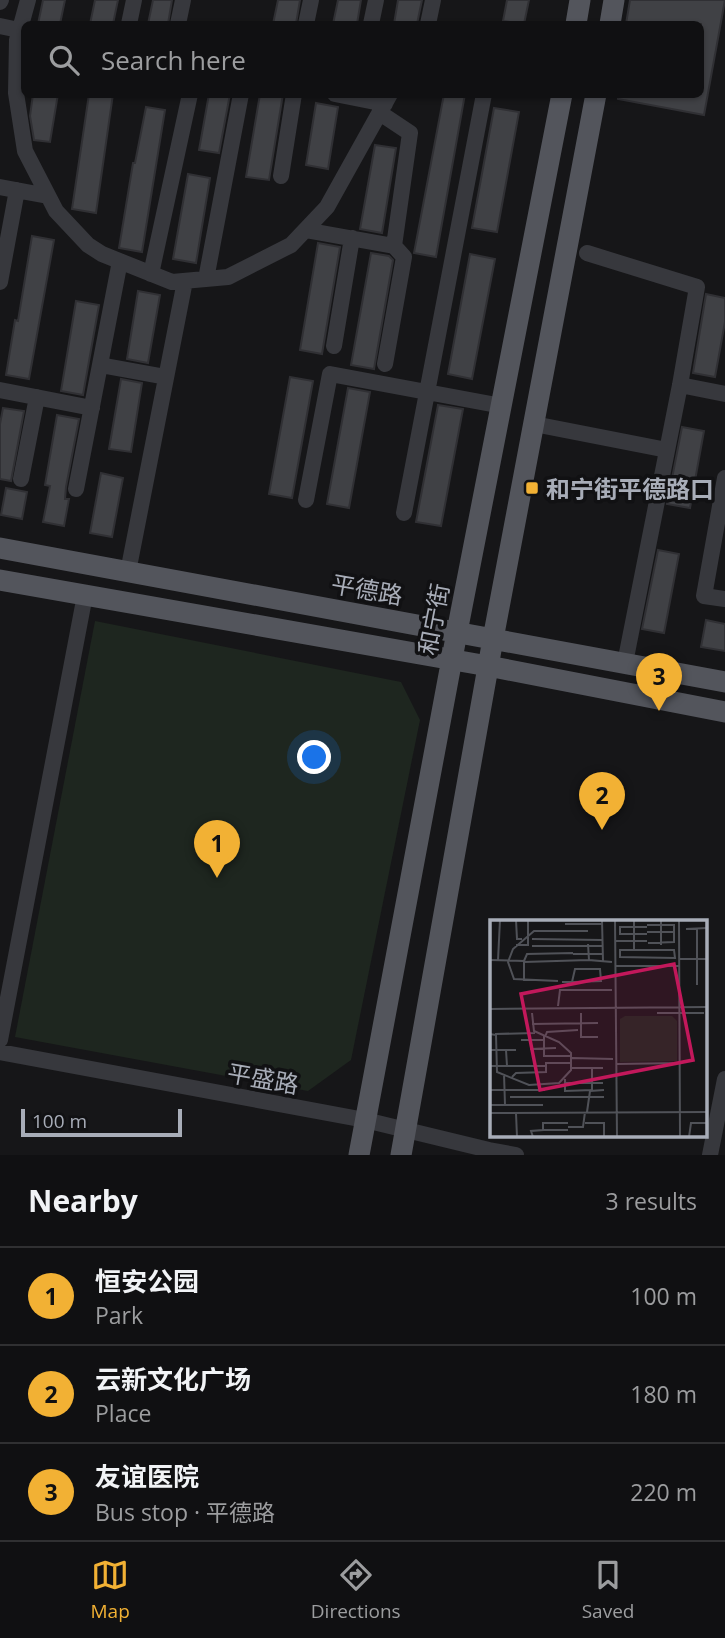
<!DOCTYPE html>
<html lang="en">
<head>
<meta charset="utf-8">
<style>
	body { margin:0; font-family:"Open Sans","Noto Sans SC",sans-serif; background:#1e1e20; color:#f1f3f6 }
	.scale { position:absolute; left:21px; bottom:18px; width:161px; box-sizing:border-box; padding-left:7px; border:4px solid #a8adb8; border-top:0; font-size:19px; line-height:24px; white-space:nowrap; color:#a8adb8; -webkit-text-stroke:5px #111113; paint-order:stroke }
	.you { position:absolute; left:315px; top:758px; width:24px; height:24px; margin:-18px; border:5px solid #fff; border-radius:50%; background:#1a73e8; box-shadow:0 0 0 10px #1a73e833 }
	.badge { display:grid; place-items:center; width:46px; height:46px; border-radius:50%; background:#f2b134; color:#111; font-size:23px; font-weight:700 }
	.pin { position:absolute; translate:-50% -58px; filter:drop-shadow(0 2px 4px #0008) }
	.pin::after { content:''; position:absolute; top:37px; width:24px; height:21px; background:inherit; clip-path:polygon(0 0,100% 0,50% 100%) }
	.list { margin:0; padding:0; list-style:none }
	h2 { display:flex; justify-content:space-between; align-items:center; height:91px; margin:0; padding:0 28px; font-size:30px }
	h2 small { font-size:23px; font-weight:400; color:#9c9d9f }
	.list li { display:grid; grid-template-columns:46px 1fr auto; gap:21px; align-items:center; box-sizing:border-box; height:98px; padding:0 28px; border-top:2px solid #303032 }
	.list b { display:block; font-size:26px; white-space:nowrap }
	.list p { margin:0; font-size:23px; white-space:nowrap; color:#9c9d9f }
	.list em { font-size:23px; font-style:normal; color:#9c9d9f }
	.icon { flex:none; width:38px; height:38px; fill:none; stroke:currentColor; stroke-width:2; stroke-linecap:round; stroke-linejoin:round }
	.map { position:relative; flex:none; width:725px; height:1155px; overflow:hidden }
	.search { position:absolute; background:#101012; box-shadow:0 2px 5px #0004; left:21px; right:21px; top:21px; height:77px; display:flex; align-items:center; gap:18px; box-sizing:border-box; padding:0 24px; border-radius:10px; color:#9c9d9f; font-size:26px }
	.sheet { height:385px; background:#101012 }
	nav { display:flex; justify-content:space-around; align-items:center; box-sizing:border-box; height:98px; border-top:2px solid #303032; background:#101012; font-size:19px; color:#9c9d9f }
	nav a { display:grid; justify-items:center; gap:4px }
	nav .on { color:#f2b134 }
	.map>svg:first-child { display:block }
</style>
</head>
<body>
<div class="map">
<svg width="725" height="1155" viewBox="0 0 725 1155">
	<rect width="100%" height="100%" fill="#161618"/>
	<path fill="#1e261f" d="M95,621L401,682L420,720L351,1060L308,1091L15,1037Z"/>
	<path fill="#404145" stroke="#303034" stroke-width="2" d="M43,0H65L60,24H38Z
		M95,0H118L113,24H90Z
		M153,0H172L168,24H148Z
		M278,0H300L296,24H273Z
		M338,0H361L357,24H333Z
		M398,0H422L417,24H394Z
		M507,0H529L524,24L503,21Z
		M630,0H725L704,115L618,99V94H701V24H626Z
		M33,94H58L50,142L34,140L30,116Z
		M89,94H113L96,213L72,209Z
		M209,94H230L219,153L199,150Z
		M260,94H283L269,180L246,177Z
		M444,94H465L436,257L414,253Z
		M316,103L338,107L328,169L306,165Z
		M146,107L165,110L142,252L119,248L133,163H135Z
		M494,108L519,112L497,232L472,228Z
		M375,145L396,148L382,233L360,229Z
		M188,174L210,178L196,263L173,259Z
		M32,236L54,240L29,379L6,375L15,320L18,321Z
		M318,243L340,247L322,354L300,350Z
		M371,253L389,256L393,260L374,369L351,365Z
		M470,254L495,259L472,379L448,374Z
		M138,291L160,295L148,363L127,359Z
		M706,294L725,298V322L715,377L693,373Z
		M76,301L99,305L83,395L61,391Z
		M290,377L313,381L292,498L269,494Z
		M121,379L142,383L131,452L109,449Z
		M348,388L370,392L349,508L327,504Z
		M438,405L463,409L441,526L416,522Z
		M3,408L24,411L11,481L0,479V424Z
		M57,415L79,419L66,487L65,499H69L64,526L43,522L50,486L45,485Z
		M682,427L704,431L690,508L667,504Z
		M101,473L123,478L112,537L90,533Z
		M6,488L27,492L22,519L1,515Z
		M658,550L679,554L664,633L642,629Z
		M706,620L725,624V651L701,647Z"/>
	<g fill="none" stroke-linecap="round" stroke-linejoin="round">
		<path stroke="#37383d" stroke-width="16" d="M28,0L17,40L16,93L25,151L56,211L88,245L102,254L172,282L228,277L291,245L327,207L390,94
			M0,2L1,0
			M129,24L134,0
			M178,24L183,0
			M306,24L311,0
			M371,24L376,0
			M428,24L433,0
			M0,26L19,30
			M335,94L385,104
			M380,113L410,133L394,246L404,257L385,364
			M281,176L294,94
			M0,187L48,196
			M305,230L394,246
			M587,253L697,287L680,385L625,663
			M151,274L190,94
			M206,279L241,94
			M0,282L17,190
			M334,346L352,238
			M100,365L166,377
			M680,385L725,394
			M0,390L92,408
			M534,424L667,450
			M725,478L704,596L725,599
			M21,479L37,397
			M76,489L120,261
			M306,500L330,374L502,406
			M404,513L484,94
			M128,572L185,281
			M0,1040L85,595
			M0,1052L365,1120L489,1150L516,1155
			M710,1155L725,1079"/>
		<path stroke="#53555c" stroke-width="21" d="M576,24L580,0
			M610,24L614,0
			M0,548L725,682
			M0,580L488,666L725,712
			M359,1155L457,632L562,94
			M401,1155L493,639L596,94"/>
	</g>
	<rect fill="#f2b134" stroke="#111113" stroke-width="2.5" x="525" y="481" width="14" height="14" rx="3.5"/>
	<g text-anchor="middle" dominant-baseline="central" stroke-width="7" stroke-linejoin="round" paint-order="stroke">
		<g font-size="24" font-weight="bold" fill="#a8adb8" stroke="#111113" text-anchor="start">
			<text x="546" y="488">和宁街平德路口</text>
		</g>
		<g font-size="24" fill="#a8adb8" stroke="#111113">
			<text transform="translate(367 589) rotate(10)">平德路</text>
			<text transform="translate(433 619) rotate(-79)">和宁街</text>
			<text transform="translate(263 1078) rotate(10)">平盛路</text>
		</g>
	</g>
	<g transform="translate(490 920)">
		<rect width="217" height="217" fill="#161618"/>
		<path d="M135,96H182L187,101V141L130,142V99Z" fill="#1e261f"/>
		<path fill="none" stroke="#505258" stroke-width="2" d="M26,0L27,19H32M112,0L113,41M125,0L127,217M144,0V31M171,0V25M189,0L190,217M75,4H112M157,5H184V22L158,23M157,7H130V14H157M196,9L217,8M157,12H184M42,19L112,20M125,21H157M98,24L99,40L122,42M26,25H38V0M42,26H112M130,30H184L185,38L130,37ZM83,34H112M189,39H217M0,40L34,41V61M8,40L10,0M34,41L37,34L83,33M34,42L99,40M126,46H190M68,61L24,59L18,42L23,29L44,11H98M72,62H84L111,61L110,49H85L82,62M207,65V9M68,86L70,70H122M0,89L217,87M91,93V117H108M167,93H214M42,104L108,103M0,114L6,115L7,152L39,165L69,163L81,150V133L69,122L44,111L42,93M5,114L45,113M54,116V136H82M55,117L57,112L88,110M31,120H54M40,129L66,128M0,130H26M82,138L123,139M127,144L190,143M0,146H17L16,130M17,146H56M82,148H113M14,154L15,185M22,157L26,153L56,152V143H82M75,159V171L102,170V148M75,163H113M0,170H55M20,177H75M75,177H114M0,185H53M97,192L100,171L114,170M0,193L217,192M26,193L27,217M95,203H114V217M78,207H93L95,192M53,210H78M43,217L41,211L53,210V203H78M199,217L201,203H217"/>
		<path fill="#c2185b" fill-opacity="0.15" stroke="#c2185b" stroke-width="3.5" d="M184,44L203,140L50,170L31,74Z"/>
		<rect width="217" height="217" fill="none" stroke="#a8adb8" stroke-width="3.5"/>
	</g>
</svg>
<div class="scale">100 m</div>
<div class="you"></div>
<div class="pin badge" style="left:217px;top:878px">1</div>
<div class="pin badge" style="left:602px;top:830px">2</div>
<div class="pin badge" style="left:659px;top:711px">3</div>
<div class="search"><svg class="icon" aria-label="search" viewBox="0 0 24 24"><circle cx="10" cy="10" r="6"/><path d="M15 15l6 6"/></svg>Search here</div>
</div>
<section class="sheet">
<h2>Nearby<small>3 results</small></h2>
<ul class="list">
<li><span class="badge">1</span><div><b>恒安公园</b><p>Park</p></div><em>100 m</em></li>
<li><span class="badge">2</span><div><b>云新文化广场</b><p>Place</p></div><em>180 m</em></li>
<li><span class="badge">3</span><div><b>友谊医院</b><p>Bus stop · 平德路</p></div><em>220 m</em></li>
</ul>
</section>
<nav>
<a class="on"><svg class="icon" aria-label="map" viewBox="0 0 24 24"><path d="M3 6l6-2 6 2 6-2v14l-6 2-6-2-6 2zM9 4v14M15 6v14"/></svg>Map</a>
<a><svg class="icon" aria-label="directions" viewBox="0 0 24 24"><path d="M12 3l9 9-9 9-9-9zM9 14v-3h6M13 9l2 2-2 2"/></svg>Directions</a>
<a><svg class="icon" aria-label="saved" viewBox="0 0 24 24"><path d="M7 4h10v16l-5-4-5 4z"/></svg>Saved</a>
</nav>
</body>
</html>
